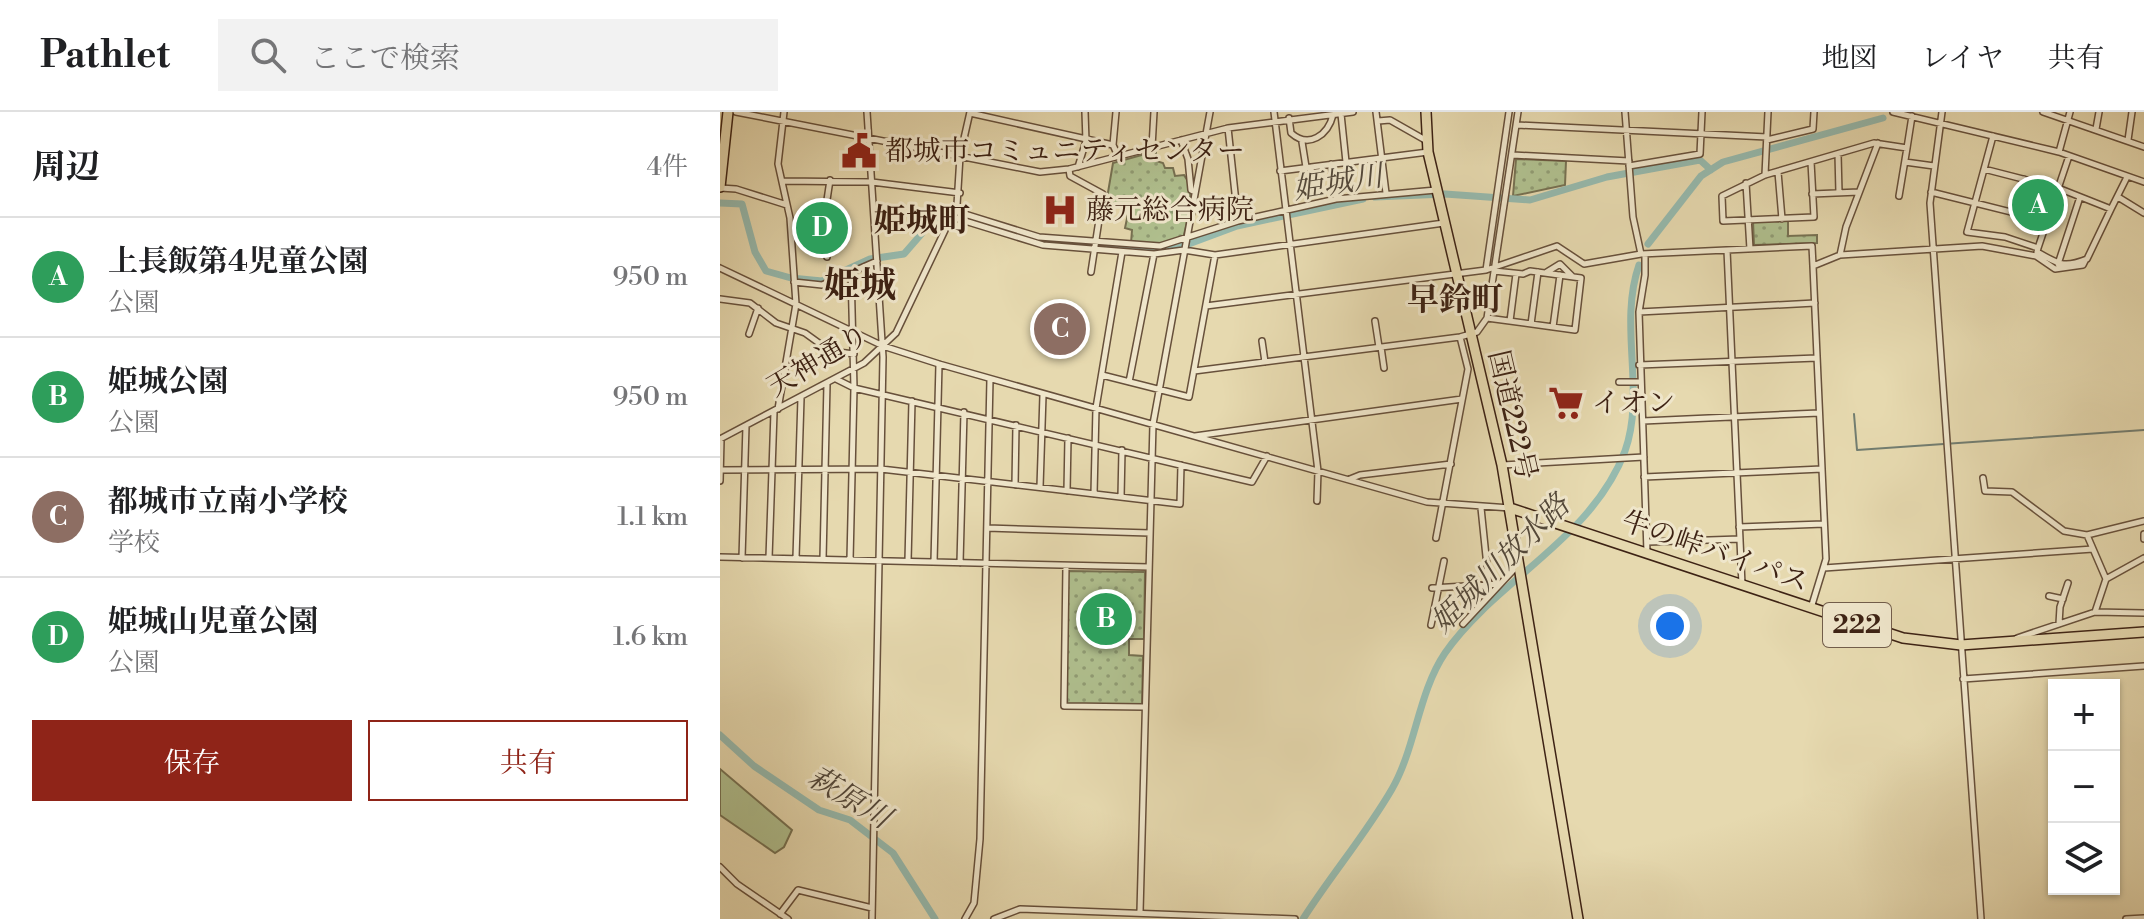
<!DOCTYPE html>
<html lang="ja">
<head>
<meta charset="utf-8">
<style>
	body { margin:0; font-family:"Libre Bodoni","Noto Serif JP",serif; background:#f2f2f2; color:#202124 }
	.controls { position:absolute; right:24px; bottom:24px; display:grid; overflow:hidden; border-radius:0px; box-shadow:0 2px 6px #0004 }
	.controls button { width:72px; height:72px; display:grid; place-items:center; padding:0; border:0; border-bottom:2px solid #e0e0e0; background:#fff; color:#202124; font:40px sans-serif }
	.you { position:absolute; left:950px; top:514px; width:28px; height:28px; margin:-20px; border:6px solid #fff; border-radius:50%; background:#1a73e8; box-shadow:0 0 0 12px #1a73e833 }
	.badge { display:grid; place-items:center; width:52px; height:52px; border-radius:50%; background:#8f2418; color:#fff; font-size:26px; font-weight:700 }
	.pin { position:absolute; translate:-50% -50%; border:4px solid #fff; box-shadow:0 2px 8px #0006 }
	.list { margin:0; padding:0; list-style:none }
	h2 { display:flex; justify-content:space-between; align-items:center; height:104px; margin:0; padding:0 32px; font-size:34px }
	h2 small { font-size:26px; font-weight:400; color:#757577 }
	.list li { display:grid; grid-template-columns:52px 1fr auto; gap:24px; align-items:center; box-sizing:border-box; height:120px; padding:0 32px; border-top:2px solid #e0e0e0 }
	.list b { display:block; font-size:30px; white-space:nowrap }
	.list p { margin:0; font-size:26px; white-space:nowrap; color:#757577 }
	.list em { font-size:26px; font-style:normal; color:#757577 }
	.actions { display:flex; gap:16px; padding:24px 32px }
	.actions a { flex:1; padding:18px 0; border:2px solid #8f2418; border-radius:0px; text-align:center; font-size:28px; color:#8f2418 }
	.actions .main { background:#8f2418; color:#fff }
	.icon { flex:none; width:44px; height:44px; fill:none; stroke:currentColor; stroke-width:2; stroke-linecap:round; stroke-linejoin:round }
	.map { position:relative; flex:none; width:1424px; height:807px; overflow:hidden }
	header { display:flex; align-items:center; gap:48px; box-sizing:border-box; height:112px; padding:0 40px; background:#fff; border-bottom:2px solid #e0e0e0 }
	header strong { font-size:38px }
	nav { display:flex; gap:44px; margin-inline-start:auto; font-size:28px }
	.search { width:560px; height:72px; background:#f2f2f2; display:flex; align-items:center; gap:20px; box-sizing:border-box; padding:0 28px; border-radius:0px; color:#757577; font-size:30px }
	main { display:flex }
	aside { flex:1; background:#fff }
	.map>svg:first-child { display:block }
</style>
</head>
<body>
<header>
<strong>Pathlet</strong>
<div class="search"><svg class="icon" aria-label="search" viewBox="0 0 24 24"><circle cx="10" cy="10" r="6"/><path d="M15 15l6 6"/></svg>ここで検索</div>
<nav><a>地図</a><a>レイヤ</a><a>共有</a></nav>
</header>
<main>
<aside>
<h2>周辺<small>4件</small></h2>
<ul class="list">
<li><span class="badge" style="background:#2e9e5b">A</span><div><b>上長飯第4児童公園</b><p>公園</p></div><em>950 m</em></li>
<li><span class="badge" style="background:#2e9e5b">B</span><div><b>姫城公園</b><p>公園</p></div><em>950 m</em></li>
<li><span class="badge" style="background:#8d6e63">C</span><div><b>都城市立南小学校</b><p>学校</p></div><em>1.1 km</em></li>
<li><span class="badge" style="background:#2e9e5b">D</span><div><b>姫城山児童公園</b><p>公園</p></div><em>1.6 km</em></li>
</ul>
<div class="actions"><a class="main">保存</a><a>共有</a></div>
</aside>
<div class="map">
<svg width="1424" height="807" viewBox="0 0 1424 807">
	<defs>
		<pattern id="park-dots" width="8" height="8" patternUnits="userSpaceOnUse" patternTransform="scale(2)"><rect width="8" height="8" fill="#b0c08f"/><path d="M2 2h.1M6 6h.1" fill="none" stroke="#909c74" stroke-width="1.8" stroke-linecap="round"/></pattern>
	</defs>
	<rect width="100%" height="100%" fill="#e6d9af"/>
	<filter id="stains"><feTurbulence type="fractalNoise" baseFrequency=".0025" numOctaves="4"/><feColorMatrix values="0 0 0 0 .2 0 0 0 0 .09 0 0 0 0 .02 0 0 0 .5 -.17"/></filter>
	<radialGradient id="worn" r=".72"><stop offset=".6" stop-color="#630" stop-opacity="0"/><stop offset="1" stop-color="#630" stop-opacity=".3"/></radialGradient>
	<path fill="#b0c08f" stroke="#767152" stroke-width="2" d="M0,657L72,718L64,735L55,741L0,703Z"/>
	<path fill="url(#park-dots)" stroke="#767152" stroke-width="2" d="M436,39V49L443,51L445,56H453L455,64L464,63C477,79 467,108 463,127L441,133L411,131L412,118L405,116L409,97L386,92L393,51Z
		M796,47L846,49L845,73L793,84Z
		M1307,70L1334,77L1327,105L1304,101L1308,86L1301,83Z
		M1068,108V124L1097,123V131L1034,133L1033,109Z
		M348,459L425,460L424,527H409V543L423,544L422,594L345,592Z"/>
	<g fill="none" stroke-linecap="round" stroke-linejoin="round">
		<path stroke="#727d70" stroke-width="2" d="M1134,302L1137,338L1424,318"/>
		<path stroke="#96baae" stroke-width="7" d="M655,85L725,82L810,88L887,65L980,48L991,58
			M0,91L22,92L35,140L46,159L71,166L102,169L150,147L184,142L217,104L225,101L321,129L436,139L458,136L517,114L643,87
			M928,132L981,64L1003,50L1163,6
			M0,623L34,654L99,698L130,708L173,741L215,807
			M583,807C611,763 646,722 672,677C696,635 698,581 725,541C777,467 872,427 905,339C926,280 898,213 919,153"/>
		<g stroke="#67503b" stroke-width="8">
			<path id="minor" d="M16,0L320,60L349,57L508,16L633,0
				M147,0L163,245L152,807
				M396,0L393,33L398,44
				M554,0L598,359L597,389
				M656,0L666,81
				M905,0L913,105L921,142
				M1173,0L1339,40L1424,70
				M1222,0L1210,91L1261,807
				M1323,0L1424,35
				M250,1L393,33
				M621,2L626,50
				M569,6L571,21C589,37 608,23 613,3
				M658,9L670,8L707,29
				M797,13L1047,25
				M508,16L518,109
				M1376,17L1379,0
				M1273,24L1247,120L1285,125L1318,136L1317,140C1338,151 1342,157 1367,147L1391,97
				M461,28L468,47L471,78L475,80
				M1047,28L1093,17L1094,0
				M1408,28L1412,0
				M582,30L586,55
				M432,35L434,0
				M1339,40L1350,0
				M1118,42L1119,81
				M793,43L909,49
				M1091,50L1094,105L1003,109L1002,84L1045,63L1154,31L1187,36L1192,4
				M1185,50L1214,54
				M611,52L616,87
				M909,54L980,42L982,0
				M358,55L366,29L365,0
				M591,55L593,74
				M349,57L350,64L383,82L371,160
				M1264,57L1338,76L1391,97L1407,65
				M560,59L708,40
				M1058,60L1062,107
				M1045,63L1048,0
				M62,69L152,70L240,81
				M1026,71L1030,137
				M0,76L16,77L67,93
				M1211,80L1327,109
				M1092,82L1139,80
				M1179,84L1187,36
				M1398,85L1424,101
				M235,99L319,125L440,134L518,109L616,87L716,78
				M1295,100L1304,67
				M232,105L323,133L434,142L464,138L495,143L724,111
				M1318,136L1349,44
				M1007,138L1022,473
				M925,142V163L919,200L927,440
				M1120,143L1126,115L1158,31
				M107,145L111,108L105,101L110,68
				M1338,152L1360,85
				M0,156L163,234L219,252L707,390L790,396
				M766,158L789,0
				M827,160L840,152L852,164
				M74,170L102,173L157,149
				M0,187L30,191L56,211L85,221L110,239L134,242
				M486,194L766,158L837,134L864,152L921,142L1092,134L1093,154
				M919,200L1095,191
				M767,206L855,218L861,166L810,159L803,162L774,159
				M655,209L659,235
				M790,209L796,162
				M811,212L818,160
				M833,215L840,163
				M29,222L38,196
				M542,229L545,250
				M661,235L664,256
				M919,253L1097,246
				M474,259L740,225L757,220L767,206L798,0
				M382,263L469,285L495,143
				M116,267L134,276L532,370L547,344
				M409,270L434,142
				M899,270H920
				M58,297L76,192L70,106L58,52L64,0
				M923,309L1099,301
				M475,324L742,287
				M0,327L144,251L176,221L237,93L240,44L250,0
				M782,353L924,345
				M1,358L161,357L460,392L461,353
				M924,365L1102,357
				M1263,366L1265,379L1292,380L1344,419L1367,423
				M630,367L640,363L731,352
				M0,369L1,327
				M295,373L296,313
				M320,375L323,283
				M347,379L348,326
				M374,382L376,296L402,140
				M401,385L402,338
				M761,396L770,483
				M1019,415L1104,412
				M267,416L430,421
				M1424,422V427
				M716,426L748,257L740,225
				M928,430L1020,427
				M0,445L429,455
				M22,446L26,314
				M49,446L54,300
				M76,446L81,286
				M103,447L107,272
				M130,448L134,276L131,160
				M188,449L192,289
				M214,450L219,252
				M240,451L244,300
				M346,454L344,594L424,595
				M1104,456L1373,437
				M1386,467L1367,423L1424,409
				M712,476L779,472
				M1329,484L1343,487
				M1091,496L1106,447L1093,154L1120,143L1262,134L1316,144L1335,157L1363,153L1365,149
				M1375,500L1386,467L1424,446
				M743,512L798,453
				M1339,512L1340,495L1348,471
				M711,513L724,449
				M1297,526L1375,500L1424,501
				M1243,567L1424,554
				M0,755L17,772L68,807
				M420,800L433,312L490,0
				M60,802L78,778L152,796
				M245,807L254,791L260,727L270,267
				M274,807L300,797L575,807
				M1406,807L1424,806"/>
		</g>
		<g stroke="#3d2214" stroke-width="12">
			<path id="highway" d="M706,0L708,40L782,353L858,807
				M0,75L8,0
				M790,396L1183,526L1241,533L1424,520"/>
		</g>
		<use href="#minor" stroke="#efe6cb" stroke-width="5"/>
		<use href="#highway" stroke="#e6d9af" stroke-width="9"/>
	</g>
	<defs>
		<g id="civic-bare" transform="scale(2.76)"><path d="M-.6-6.5H3V-4.5H.6V-3L4-1V1h2V6H-6V1h2V-1L-.6-3ZM-1.2 2.5V6h2.4V2.5Z" fill="#8f2418" stroke="#efe6cb" stroke-width="2.5" paint-order="stroke"/></g>
		<g id="hospital-bare" transform="scale(2.76)"><path d="M-5-5h3v3.5h4V-5h3V5h-3V1.5h-4V5h-3Z" fill="#8f2418" stroke="#efe6cb" stroke-width="2.5" paint-order="stroke"/></g>
		<g id="supermarket-bare" transform="scale(2.76)"><path d="M-6-5.5h2.5l.6 2H6L4.5 2H-2.5L-4.4-4H-6ZM-1.5 3.2a1.3 1.3 0 1 0 .1 0ZM3 3.2a1.3 1.3 0 1 0 .1 0Z" fill="#8f2418" stroke="#efe6cb" stroke-width="2.5" paint-order="stroke"/></g>
	</defs>
	<g fill-rule="evenodd">
		<use href="#civic-bare" x="139" y="39"/>
		<use href="#hospital-bare" x="340" y="98"/>
		<use href="#supermarket-bare" x="846" y="291"/>
	</g>
	<g text-anchor="middle" dominant-baseline="central" stroke-width="6" stroke-linejoin="round" paint-order="stroke">
		<rect fill="#efe6cb" stroke="#725d4b" stroke-width="2" x="1103" y="491" width="68" height="44" rx="6"/>
		<g font-size="26" font-weight="bold" fill="#3d2214">
			<text x="1137" y="513">222</text>
		</g>
		<g font-size="28" fill="#3d2214" stroke="#efe6cb" text-anchor="start">
			<text x="165" y="39">都城市コミュニティセンター</text>
			<text x="366" y="98">藤元総合病院</text>
			<text x="872" y="291">イオン</text>
		</g>
		<g font-size="28" fill="#3d2214" stroke="#efe6cb">
			<text transform="translate(98 249) rotate(-31)">天神通り</text>
			<text transform="translate(792 303) rotate(77)">国道222号</text>
			<text transform="translate(995 440) rotate(19)">牛の峠バイパス</text>
		</g>
		<g font-size="30" font-style="italic" fill="#53483a" stroke="#efe6cb">
			<text transform="translate(618 71) rotate(-9)">姫城川</text>
			<text transform="translate(781 452) rotate(-45)">姫城川放水路</text>
			<text transform="translate(129 686) rotate(31)">萩原川</text>
		</g>
		<g font-size="32" font-weight="bold" fill="#3d2214" stroke="#efe6cb">
			<text x="202" y="109">姫城町</text>
			<text x="735" y="188">早鈴町</text>
		</g>
		<g font-size="36" font-weight="bold" fill="#3d2214" stroke="#efe6cb">
			<text x="140" y="174">姫城</text>
		</g>
	</g>
	<rect width="100%" height="100%" filter="url(#stains)"/>
	<rect width="100%" height="100%" fill="url(#worn)"/>
</svg>
<div class="controls">
<button>+</button>
<button>−</button>
<button><svg class="icon" aria-label="layers" viewBox="0 0 24 24"><path d="M12 4l9 5-9 5-9-5zM3 14l9 5 9-5"/></svg></button>
</div>
<div class="you"></div>
<div class="pin badge" style="left:1318px;top:93px;background:#2e9e5b">A</div>
<div class="pin badge" style="left:386px;top:507px;background:#2e9e5b">B</div>
<div class="pin badge" style="left:340px;top:217px;background:#8d6e63">C</div>
<div class="pin badge" style="left:102px;top:116px;background:#2e9e5b">D</div>
</div>
</main>
</body>
</html>
